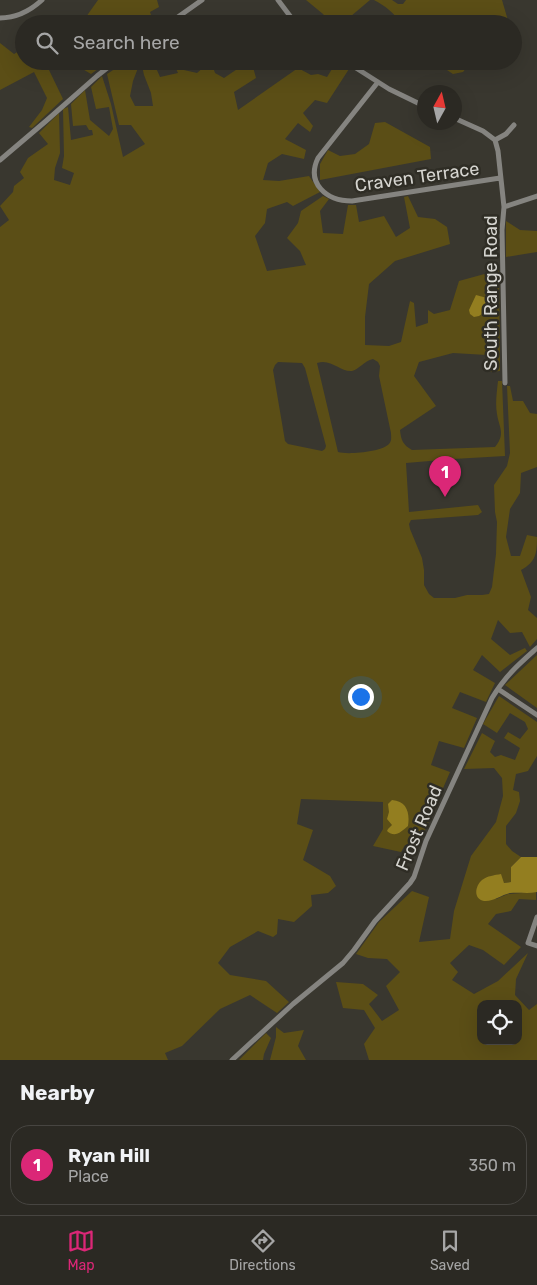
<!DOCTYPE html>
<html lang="en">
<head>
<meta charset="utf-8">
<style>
	body { margin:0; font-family:Rubik,sans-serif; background:#33312b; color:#f1f3f6 }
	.controls { position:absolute; right:15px; bottom:15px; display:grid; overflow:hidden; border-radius:10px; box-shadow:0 5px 20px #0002 }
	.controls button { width:45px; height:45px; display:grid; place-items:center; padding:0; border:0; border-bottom:1px solid #474541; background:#2b2923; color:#f1f3f6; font:25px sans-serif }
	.compass { position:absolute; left:417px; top:85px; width:45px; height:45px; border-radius:50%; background:#2b2923; box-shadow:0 5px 20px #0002; rotate:8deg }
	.you { position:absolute; left:360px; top:696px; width:18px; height:18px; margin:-12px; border:4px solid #fff; border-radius:50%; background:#1a73e8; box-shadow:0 0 0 8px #1a73e833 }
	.badge { display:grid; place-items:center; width:32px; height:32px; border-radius:50%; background:#db2777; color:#fff; font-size:16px; font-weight:700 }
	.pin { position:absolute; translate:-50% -41px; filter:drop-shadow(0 1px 2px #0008) }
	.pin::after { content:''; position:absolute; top:26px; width:18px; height:15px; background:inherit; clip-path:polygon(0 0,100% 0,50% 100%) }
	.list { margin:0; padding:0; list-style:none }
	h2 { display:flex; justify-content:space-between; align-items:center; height:65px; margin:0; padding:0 20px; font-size:21px }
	h2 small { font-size:16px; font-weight:400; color:#a6a6a6 }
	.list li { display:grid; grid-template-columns:32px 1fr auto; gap:15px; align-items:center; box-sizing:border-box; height:80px; margin:0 10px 10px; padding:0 10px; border:1px solid #474541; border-radius:20px }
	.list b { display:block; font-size:19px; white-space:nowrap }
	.list p { margin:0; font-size:16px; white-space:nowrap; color:#a6a6a6 }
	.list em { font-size:16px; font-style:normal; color:#a6a6a6 }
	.icon { flex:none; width:28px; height:28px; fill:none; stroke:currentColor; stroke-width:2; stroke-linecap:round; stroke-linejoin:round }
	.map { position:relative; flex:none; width:537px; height:1060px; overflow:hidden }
	.search { position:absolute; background:#2b2923; box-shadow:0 5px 20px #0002; left:15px; right:15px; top:15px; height:55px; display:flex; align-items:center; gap:12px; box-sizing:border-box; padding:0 18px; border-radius:28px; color:#a6a6a6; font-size:19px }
	.sheet { height:155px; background:#2b2923 }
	nav { display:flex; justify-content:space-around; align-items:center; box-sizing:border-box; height:70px; border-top:1px solid #474541; background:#2b2923; font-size:14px; color:#a6a6a6 }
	nav a { display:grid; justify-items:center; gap:2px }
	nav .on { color:#db2777 }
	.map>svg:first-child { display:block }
</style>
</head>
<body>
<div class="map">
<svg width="537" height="1060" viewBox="0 0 537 1060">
	<rect width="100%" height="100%" fill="#39372f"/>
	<path fill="#5b4e16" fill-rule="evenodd" d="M98,0H157L159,7L150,12L154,24H140L136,17L127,24H81Z
		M306,0H370L344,22L345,24H331L323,14Z
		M374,0H392L398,4H403L406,0H502L509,24H408L404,23L401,24C395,13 385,6 374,0Z
		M0,43L14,54L24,48V61H61L49,70L63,99L32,128L29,127L42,110L47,98L34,72L0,90Z
		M69,61H109L91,74Z
		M127,61H136L138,68L133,81L130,96L135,106H153L151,93L144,75L141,61H153L160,77L178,73L173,62L163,64L161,61H180L184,70L197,73L205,66L203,61H211L215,73L224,78L249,61H261L253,67L256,78L234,92L238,110L298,68L311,75L318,74L327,77L337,61H339L349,69L327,103L315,100L303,113L313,126L310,132L298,123L285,139L306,150L304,159L282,154L268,163L263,180L279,181L309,176L320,192L293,206L287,202L267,209L265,223L255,236L267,271L306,265L300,251L287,238L298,223L301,211L323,196L329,199L320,211L323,233L343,234L348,205H356L359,222L384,216L396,237L410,228L404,197L408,196L418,217L435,219L447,227L450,244L395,261L369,284L365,317V345L389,346L401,342L410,301L414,303L416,327L428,323V310L434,314L450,310L459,281L499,270L500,371L491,372L487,355L453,353L419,362L414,376L436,406L400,430C401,440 403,445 412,450L495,447C506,433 499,428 497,414C495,403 497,391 498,381H502L505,456L453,459L406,463L409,512L478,505L482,512L478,515L411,520L409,524L410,529L422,558L424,570V585L429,594L434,598H455L467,595H482L489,594L492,587L496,554L497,522L495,512L494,485L507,466L510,453L507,386H510L513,401H523L530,413L537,414V467L521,473L520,493L510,509L506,537L511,556H520L527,535L537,537C537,553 536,562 521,570L531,597L528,610L537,618V639L530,647L522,632L510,633L498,620L491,639L510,655L525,648L527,651L500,672L482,655L473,670L495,683L486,702L460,692L452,708L477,718L464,748L439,741L431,765L450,772L419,844L405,845L401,852L373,846L383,829V802L301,799L297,824L313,830L303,860L330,876L336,886L328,893L311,895L312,906L294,922L278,919L277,934L273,937L258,931L230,947L218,963L230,975L266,981L289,1002L277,1013L250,995L220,1009L182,1046L165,1053L168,1060H0V227L9,220L0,206L13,192L14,186L24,178L20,172L28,158L48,144L39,133L59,113L60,153L55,168L54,180L70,185L74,173L62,168L64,156L63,109L68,107L71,140L93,135L92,130H89L86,125L73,126L71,104L85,90L90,120L109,136L113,129L109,107L96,109L91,87L102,76L111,104L123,157L145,144L131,125H119L107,74ZM373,359L378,362L380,366L379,376L391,433C391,437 392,441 389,444C382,452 347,455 338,452L317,363C331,358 340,372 352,371C358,370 364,361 373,359ZM278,362L302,363L305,368L326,446L325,449L322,451L288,444L285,441L273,370L275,365Z
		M473,61L471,62L463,72L453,74L435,62Z
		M385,122L430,147L431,159L320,180V164L328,150L340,156L355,154L369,144L375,123Z
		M506,221L520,230L537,231V252L506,257Z
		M537,655V708L505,685Z
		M499,696L537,722V756L528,771L516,774L513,790L519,792L520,801L516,813L506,826V844L512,851L521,857L511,867V882L504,883L494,875L483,880L496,899L508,894L536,892V900L519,899L511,911L496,914L488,924L521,947L504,965L483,950L469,945L450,963L458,972L452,980L474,994L498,981L528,953L516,979L515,995L529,1010L537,1004V1060H369L364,1044L375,1028L364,1010L343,1008L336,982L363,984L378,995L369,1004L382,1021L399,1010L386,986L400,972L387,959L368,958L356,954L379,922L412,891L429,897L419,942L450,939L454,911L471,856L496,822L503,796L502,778L494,768L464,769L482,733L495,741L490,752L495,757L501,755L515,760L520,748L504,738L508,732L520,739L528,729L525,722L510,713L497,733L483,724ZM481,1004H518V1041H481Z
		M276,1027L284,1033L304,1030L298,1046L306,1060H270L276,1037Z
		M266,1033L271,1038L264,1054L263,1060H239Z"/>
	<path fill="#937e20" d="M476,295L487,298L489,301L485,312L479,316L474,317L470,314L469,310Z
		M392,800C407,801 410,813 408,826C401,832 395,838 387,831L388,829L392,825L387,819L389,812L388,804Z
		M521,857H537V892C528,894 519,892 510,893C501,895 493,902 484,901C473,899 475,886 482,880C487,876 495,875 501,874L504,883L511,882V867Z"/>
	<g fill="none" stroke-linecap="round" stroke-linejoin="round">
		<path stroke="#858480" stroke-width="5" d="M278,0L296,24
			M0,18C17,18 30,11 42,0
			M168,24L202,0
			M345,61L389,89L424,106
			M378,82L318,158C306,183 326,201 352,201L500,178
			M454,118L483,131L495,140L498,151L504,207
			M495,140L506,134L514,125
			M0,160L46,121L97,76L116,61
			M505,383L502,230L504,207L537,196
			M498,689L537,715
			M537,917L528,943L537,946
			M232,1060L293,1004L343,963L354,950L375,921L410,883L414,877L426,841L492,698C506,675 518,665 537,648"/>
	</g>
	<g text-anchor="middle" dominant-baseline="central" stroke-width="5" stroke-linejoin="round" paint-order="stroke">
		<g font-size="18" fill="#d5d4cf" stroke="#2f2d25">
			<text transform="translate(417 177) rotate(-8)">Craven Terrace</text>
			<text transform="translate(491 293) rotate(-90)">South Range Road</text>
			<text transform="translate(419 828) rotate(-67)">Frost Road</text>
		</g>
	</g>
</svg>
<div class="controls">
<button><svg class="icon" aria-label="locate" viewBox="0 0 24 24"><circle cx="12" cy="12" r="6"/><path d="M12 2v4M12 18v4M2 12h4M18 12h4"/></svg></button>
</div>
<svg class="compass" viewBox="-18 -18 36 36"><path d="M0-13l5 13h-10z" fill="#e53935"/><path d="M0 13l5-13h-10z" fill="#a6a6a6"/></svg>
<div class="you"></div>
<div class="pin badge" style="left:445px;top:497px">1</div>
<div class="search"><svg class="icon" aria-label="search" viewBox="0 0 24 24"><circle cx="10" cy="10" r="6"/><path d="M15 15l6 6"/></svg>Search here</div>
</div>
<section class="sheet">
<h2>Nearby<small></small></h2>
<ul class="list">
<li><span class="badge">1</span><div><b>Ryan Hill</b><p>Place</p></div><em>350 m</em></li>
</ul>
</section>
<nav>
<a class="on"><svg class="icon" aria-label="map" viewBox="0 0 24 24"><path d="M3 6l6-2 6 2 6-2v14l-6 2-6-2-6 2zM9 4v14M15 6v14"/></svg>Map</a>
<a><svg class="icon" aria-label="directions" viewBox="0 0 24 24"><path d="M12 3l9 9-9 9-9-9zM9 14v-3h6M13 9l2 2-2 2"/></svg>Directions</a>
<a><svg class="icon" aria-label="saved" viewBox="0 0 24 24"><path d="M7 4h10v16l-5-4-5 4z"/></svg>Saved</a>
</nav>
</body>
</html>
